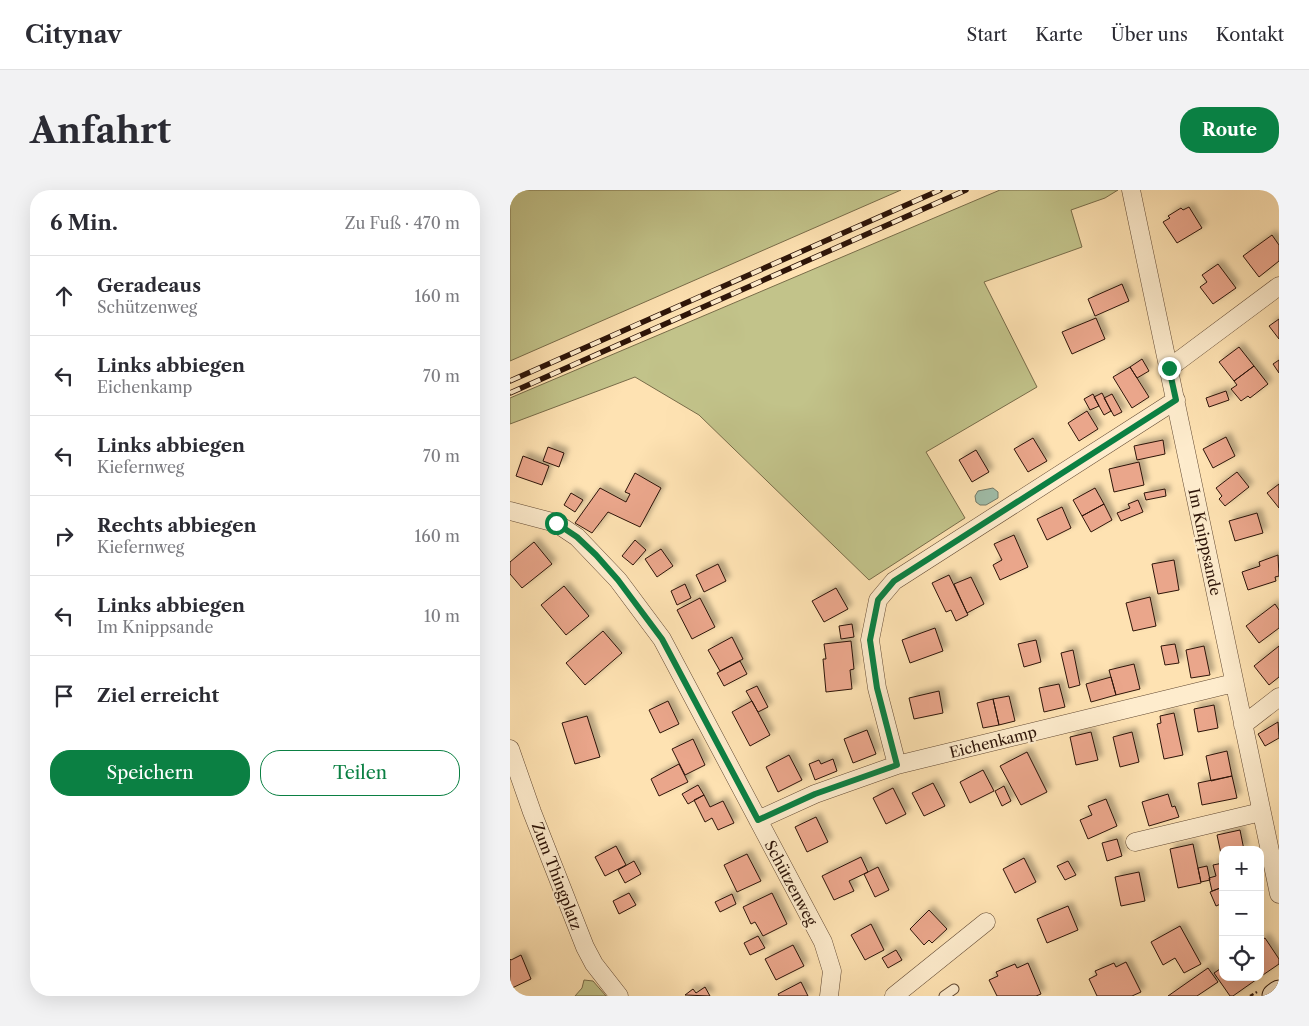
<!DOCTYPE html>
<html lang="de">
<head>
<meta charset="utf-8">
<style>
	body { margin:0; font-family:"Libre Caslon Text",serif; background:#f2f2f3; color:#2b2b33 }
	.controls { position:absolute; right:15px; bottom:15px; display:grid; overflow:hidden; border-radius:10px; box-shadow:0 5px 20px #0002 }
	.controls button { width:45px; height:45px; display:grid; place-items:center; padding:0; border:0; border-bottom:1px solid #e1e1e2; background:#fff; color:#2b2b33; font:25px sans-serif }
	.stop { position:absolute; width:15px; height:15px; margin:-11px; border:4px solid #0b8043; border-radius:50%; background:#fff }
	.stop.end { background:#0b8043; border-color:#fff; box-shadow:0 1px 5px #0008 }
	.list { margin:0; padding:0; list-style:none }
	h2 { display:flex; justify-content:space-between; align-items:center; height:65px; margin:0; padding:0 20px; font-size:21px }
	h2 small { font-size:16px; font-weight:400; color:#7c7c81 }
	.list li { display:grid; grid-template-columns:32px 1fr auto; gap:15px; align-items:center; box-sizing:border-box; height:80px; padding:0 20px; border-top:1px solid #e1e1e2 }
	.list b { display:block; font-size:19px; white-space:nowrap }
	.list p { margin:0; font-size:16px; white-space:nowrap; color:#7c7c81 }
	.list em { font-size:16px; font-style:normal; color:#7c7c81 }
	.actions { display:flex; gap:10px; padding:15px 20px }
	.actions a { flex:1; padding:11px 0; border:1px solid #0b8043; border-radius:20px; text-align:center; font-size:18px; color:#0b8043 }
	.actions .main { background:#0b8043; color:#fff }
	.icon { flex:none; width:28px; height:28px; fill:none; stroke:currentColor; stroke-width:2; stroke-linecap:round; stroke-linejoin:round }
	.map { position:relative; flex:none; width:769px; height:806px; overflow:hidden; border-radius:20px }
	header { display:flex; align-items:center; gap:30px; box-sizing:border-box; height:70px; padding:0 25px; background:#fff; border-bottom:1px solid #e1e1e2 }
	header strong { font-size:24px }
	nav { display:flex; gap:28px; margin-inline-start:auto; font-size:18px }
	.intro { display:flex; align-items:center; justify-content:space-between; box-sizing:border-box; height:120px; padding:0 30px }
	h1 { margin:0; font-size:35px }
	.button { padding:12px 22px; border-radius:20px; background:#0b8043; color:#fff; font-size:18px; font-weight:700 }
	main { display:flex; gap:30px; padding:0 30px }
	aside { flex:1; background:#fff; border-radius:20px; box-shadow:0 5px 20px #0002 }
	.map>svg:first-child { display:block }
</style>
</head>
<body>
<header>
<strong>Citynav</strong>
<nav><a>Start</a><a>Karte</a><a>Über uns</a><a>Kontakt</a></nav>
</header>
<div class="intro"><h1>Anfahrt</h1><a class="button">Route</a></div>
<main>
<aside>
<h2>6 Min.<small>Zu Fuß · 470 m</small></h2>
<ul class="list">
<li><svg class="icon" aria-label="ahead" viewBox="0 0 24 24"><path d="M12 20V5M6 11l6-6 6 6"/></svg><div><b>Geradeaus</b><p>Schützenweg</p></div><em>160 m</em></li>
<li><svg class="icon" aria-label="left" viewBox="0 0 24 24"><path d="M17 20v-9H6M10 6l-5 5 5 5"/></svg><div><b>Links abbiegen</b><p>Eichenkamp</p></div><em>70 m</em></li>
<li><svg class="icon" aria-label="left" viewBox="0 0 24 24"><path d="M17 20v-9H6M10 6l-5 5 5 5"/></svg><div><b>Links abbiegen</b><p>Kiefernweg</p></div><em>70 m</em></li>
<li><svg class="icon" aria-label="right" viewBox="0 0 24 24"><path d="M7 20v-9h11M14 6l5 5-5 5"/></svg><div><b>Rechts abbiegen</b><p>Kiefernweg</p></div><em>160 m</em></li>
<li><svg class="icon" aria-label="left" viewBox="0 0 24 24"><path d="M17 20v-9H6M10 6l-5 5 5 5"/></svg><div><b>Links abbiegen</b><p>Im Knippsande</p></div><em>10 m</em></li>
<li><svg class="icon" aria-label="arrive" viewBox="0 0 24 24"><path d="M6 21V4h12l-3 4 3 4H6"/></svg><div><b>Ziel erreicht</b></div></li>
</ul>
<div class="actions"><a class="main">Speichern</a><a>Teilen</a></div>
</aside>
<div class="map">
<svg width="769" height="806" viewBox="0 0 769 806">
	<defs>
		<filter id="shadow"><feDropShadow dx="4.5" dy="-4.5" stdDeviation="2.5" flood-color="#0004"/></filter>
	</defs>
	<rect width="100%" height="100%" fill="#fee2b2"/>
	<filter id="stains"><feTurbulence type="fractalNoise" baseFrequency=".004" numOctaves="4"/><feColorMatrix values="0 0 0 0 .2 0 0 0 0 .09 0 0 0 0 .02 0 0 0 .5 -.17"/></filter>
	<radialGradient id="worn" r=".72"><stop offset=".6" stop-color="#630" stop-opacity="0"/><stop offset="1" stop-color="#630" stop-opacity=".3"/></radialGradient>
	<path fill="#c2c38a" stroke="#786c49" d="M0,0H391L0,171Z
		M490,0H608L595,8L561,20L572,57L474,92L527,197L416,262L455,328L359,390L189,225L125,187L0,234V208Z
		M74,790L83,791L96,806H65L72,798Z"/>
	<path fill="#a0beaa" stroke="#727a69" d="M483,298L488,302V308L476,315H470L466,312L465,306L468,301Z"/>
	<path fill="#eaa68b" stroke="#2d1408" filter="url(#shadow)" d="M679,17L692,38L667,53L653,32L660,28L658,26L671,18L673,20Z
		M762,45L769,55V71L749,87L733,66Z
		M708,74L726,98L703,114L690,97L697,92L692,85Z
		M612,94L619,111L585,126L578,109Z
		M586,128L595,149L562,164L552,142Z
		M769,129V149L759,136Z
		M729,157L744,176L724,191L709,172Z
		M632,169L639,181L627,188L620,177Z
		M769,170V183L763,174Z
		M744,176L758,194L740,208L738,206L731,211L721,199L727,195L724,191Z
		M620,177L639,207L622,218L603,187Z
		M716,201L719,210L699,217L696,208Z
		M592,203L601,221L594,225L584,207Z
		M583,204L589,216L580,220L574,209Z
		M602,204L612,222L604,226L594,208Z
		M577,221L588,239L569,251L558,233Z
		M716,247L725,266L703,278L693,259Z
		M523,248L537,271L518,282L504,259Z
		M653,250L655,264L627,270L624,256Z
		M38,257L54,263L49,277L33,271Z
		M466,260L479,282L462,292L449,270Z
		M13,266L39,276L32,295L6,286Z
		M629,272L634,295L604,302L599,279Z
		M727,282L739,297L715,316L709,309L712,306L706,298Z
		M125,283L151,298L130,337L98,322L82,343L65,333L90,298L116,312L120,304L115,302Z
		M769,294V318L757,303Z
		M585,298L594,314L572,326L563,310Z
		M655,299L656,306L636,310L634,303Z
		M61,303L73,310L65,322L54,315Z
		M628,310L633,322L611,331L607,323L620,318L618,314Z
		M594,314L602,330L581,342L572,326Z
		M552,317L561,338L537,350L527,329Z
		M747,323L753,343L725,351L719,331Z
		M504,345L518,377L490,390L483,375L492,370L484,354Z
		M125,350L136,360L123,375L112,366Z
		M24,352L42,374L12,398L0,384V372Z
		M151,359L163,376L147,387L135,369Z
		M768,365L769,386L765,387L766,391L738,400L732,382L750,376L749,372Z
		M664,370L669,400L648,404L642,374Z
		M208,374L216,391L194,402L186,385Z
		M439,385L458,425L446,431L441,420L436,422L422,393Z
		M461,387L474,414L457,423L444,394Z
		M175,394L181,408L167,415L161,401Z
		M54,396L79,426L56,445L31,415Z
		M326,398L338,419L314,432L302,411Z
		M640,407L646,436L623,441L616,413Z
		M190,408L205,437L182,449L167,420Z
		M765,414L769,420V438L749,453L736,436Z
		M342,434L344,447L331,449L329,436Z
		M425,438L433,461L400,473L392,450Z
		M93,441L112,463L75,495L56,473Z
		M222,447L233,469L210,481L198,460Z
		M526,450L531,472L514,477L508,454Z
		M341,451L344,479L340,480L342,499L316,502L313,469H316L314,454Z
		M665,454L669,473L655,475L651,456Z
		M694,456L700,485L681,488L676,460Z
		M769,456V487L759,495L744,476Z
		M563,460L570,495L559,498L551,463Z
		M230,471L237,484L214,496L207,483Z
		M624,474L630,499L606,505L599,480Z
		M601,487L606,505L581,512L576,494Z
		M549,494L555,517L534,522L529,498Z
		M247,496L258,517L248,522L236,501Z
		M429,501L433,523L404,529L399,508Z
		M499,506L505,531L489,535L483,509Z
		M483,509L489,535L473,538L467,513Z
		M158,511L169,534L150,543L139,520Z
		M242,511L260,545L240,556L222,522Z
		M704,515L708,538L688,542L684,519Z
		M664,523L673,565L654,569L647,534L651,533L650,526Z
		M77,526L90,567L65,574L52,533Z
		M768,532L769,548L755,556L748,544Z
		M357,540L366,564L343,573L334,549Z
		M581,542L588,570L566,575L560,547Z
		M622,542L629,572L610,577L603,547Z
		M183,549L195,575L175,585L162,559Z
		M717,561L722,586L701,591L696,566Z
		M517,562L537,602L511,615L490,576Z
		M279,565L292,590L268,602L256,577Z
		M323,569L327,581L305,590L299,574L309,570L311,574Z
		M169,574L178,592L149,606L141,589Z
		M473,580L484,601L460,613L450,592Z
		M722,586L727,608L692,615L688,593Z
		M423,593L435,616L414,626L402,603Z
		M188,595L194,605L178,614L172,604Z
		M494,596L501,611L492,616L485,601Z
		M383,598L396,624L376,634L363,608Z
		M658,604L662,617L665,616L669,627L639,636L632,612Z
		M194,605L200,617L213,611L224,633L208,640L202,628L195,632L184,610Z
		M596,609L607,636L578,649L570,630L582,625L578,616Z
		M306,627L318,652L297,662L285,637Z
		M730,640L734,660H713V673L707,645Z
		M607,649L612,666L597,671L592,653Z
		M683,654L691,693L668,698L660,659Z
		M106,656L116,675L95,686L85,667Z
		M237,664L251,691L227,702L214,675Z
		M351,667L358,682L339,691L344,701L324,710L312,686Z
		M514,668L526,692L505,703L493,679Z
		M124,671L131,684L115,693L108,680Z
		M558,671L566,685L555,690L547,676Z
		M713,673V697L702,701L699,688L706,686L703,675Z
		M697,676L700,690L691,692L688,678Z
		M368,677L379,700L365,707L354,684Z
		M629,682L635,711L611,716L605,687Z
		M713,697V713L706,716L700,702Z
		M119,703L126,715L109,724L103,711Z
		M262,703L277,734L253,746L245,732L241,734L233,717Z
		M222,704L226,714L210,722L205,712Z
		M558,716L568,740L537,753L527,729Z
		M419,720L437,739L422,753L419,750L414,755L400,739Z
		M361,734L374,760L355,770L341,745Z
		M670,736L691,774L674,783L665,768L653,775L641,752Z
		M248,746L255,758L240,765L234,753Z
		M755,748L769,769V774L750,787V751Z
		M283,755L294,776L266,790L255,769Z
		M386,760L392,770L378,778L372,768Z
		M11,765L21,789L0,799V769L1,770Z
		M616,772L631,802L622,806H587L579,789L587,785L585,781L604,773L606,777Z
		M518,773L531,804L526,806H487L479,790L488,786L486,782L505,774L507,778Z
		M713,777V787H750L723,806H720L704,783Z
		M698,778L708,792L687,806H658Z
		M291,792L298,806H269L268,804Z
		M195,797L200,806L175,805L183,799L186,803Z"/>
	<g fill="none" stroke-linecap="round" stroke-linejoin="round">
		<g stroke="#614832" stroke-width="11">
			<path id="lane" d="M434,806L444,799"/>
		</g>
		<g stroke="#614832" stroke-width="19">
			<path id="street" d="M621,0L769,704
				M659,178L769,96
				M0,321L46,333L67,347L108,390L152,449L313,752L322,781L319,806
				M733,535L769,507
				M0,559L22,622L75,757L84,774L109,806
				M387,575L367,498L360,450L368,410L384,391L666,210
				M248,630L305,604L387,575L724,493
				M625,652L751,622
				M384,806L476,732"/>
		</g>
		<g stroke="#2d1408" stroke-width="27">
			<path id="secondary" d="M765,806L769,803"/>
		</g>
		<path stroke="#2d1408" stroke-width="2.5" stroke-dasharray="4 2.5" stroke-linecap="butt" d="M740,806L747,802"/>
		<use href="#lane" stroke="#feeccd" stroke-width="9"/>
		<use href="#street" stroke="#feeccd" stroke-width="18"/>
		<use href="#secondary" stroke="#feeccd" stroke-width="25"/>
		<g stroke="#2d1408" stroke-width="5.5">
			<path id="rail" d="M0,191L430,0
				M0,203L456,0"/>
		</g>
		<use href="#rail" stroke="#feeccd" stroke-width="4" stroke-dasharray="11" stroke-linecap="butt"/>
	</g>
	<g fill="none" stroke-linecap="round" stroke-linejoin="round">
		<path stroke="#0b8043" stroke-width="6" d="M46,333L67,347L86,365L108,390L152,449L248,630L305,604L387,575L367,498L360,450L368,410L384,391L666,210L659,178"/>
	</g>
	<g text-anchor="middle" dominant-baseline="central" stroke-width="4" stroke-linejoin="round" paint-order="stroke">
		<g font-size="15" fill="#2d1408" stroke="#feeccd">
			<text transform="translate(695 352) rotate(78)">Im Knippsande</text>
			<text transform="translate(483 552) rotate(-14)">Eichenkamp</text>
			<text transform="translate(47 686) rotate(69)">Zum Thingplatz</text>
			<text transform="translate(281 693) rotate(62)">Schützenweg</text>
		</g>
	</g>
	<rect width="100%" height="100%" filter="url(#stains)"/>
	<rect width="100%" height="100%" fill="url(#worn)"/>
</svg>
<div class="controls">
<button>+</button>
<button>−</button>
<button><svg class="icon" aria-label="locate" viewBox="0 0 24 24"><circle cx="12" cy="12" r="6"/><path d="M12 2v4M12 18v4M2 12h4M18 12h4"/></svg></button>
</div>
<div class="stop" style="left:46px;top:333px"></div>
<div class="stop end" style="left:659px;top:178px"></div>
</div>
</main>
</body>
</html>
